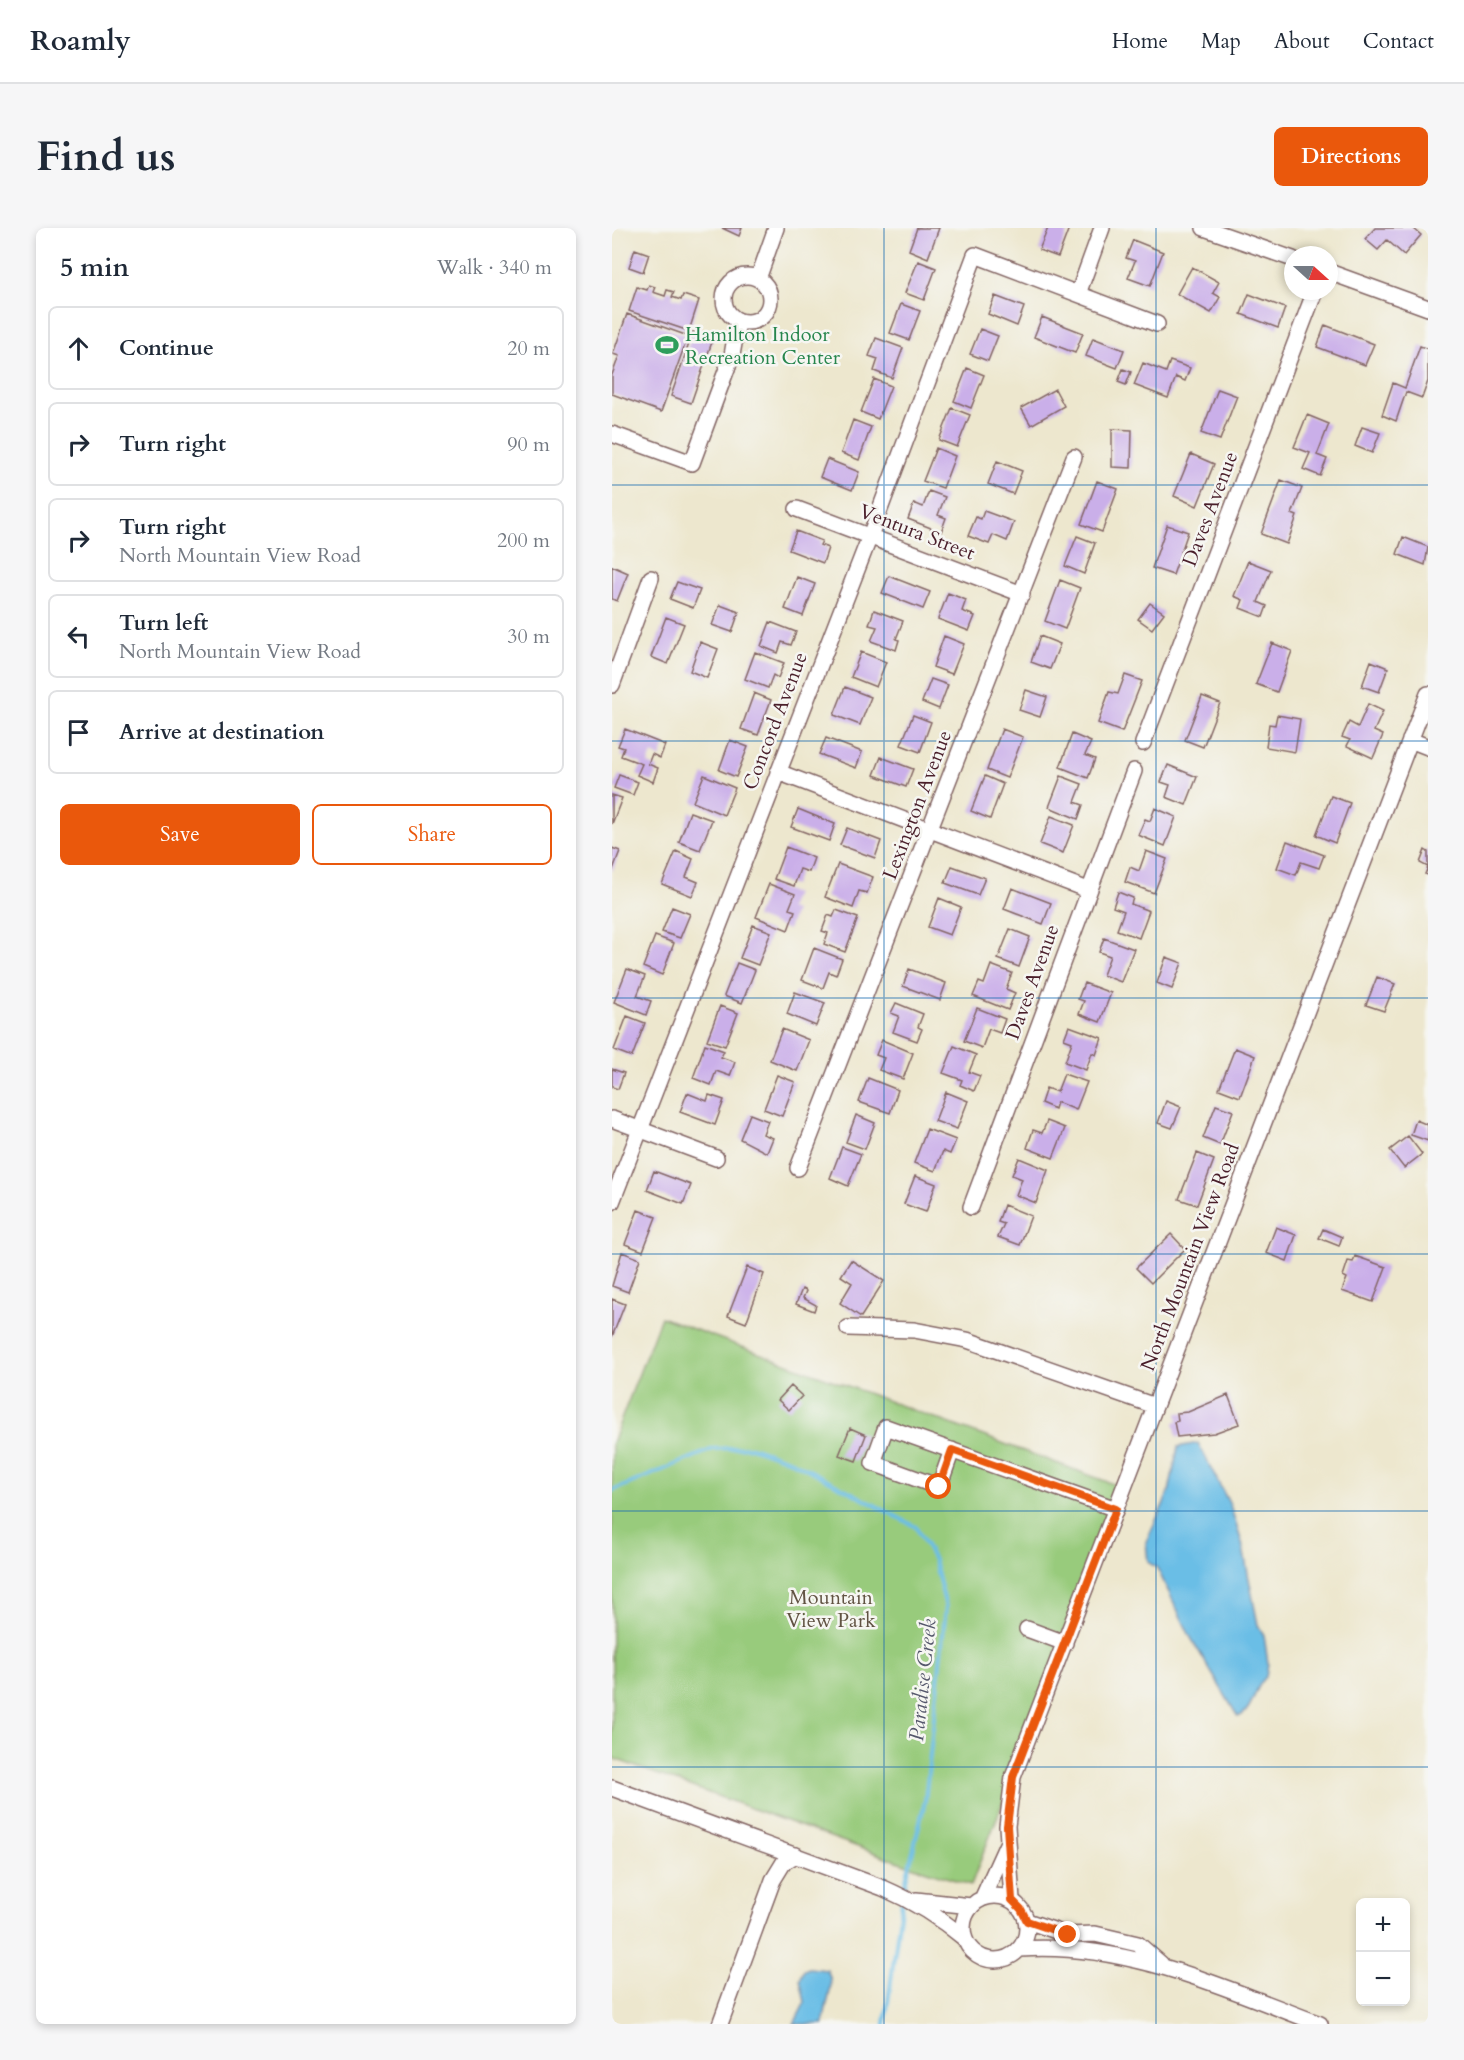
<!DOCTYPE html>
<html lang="en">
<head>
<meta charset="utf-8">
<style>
	body { margin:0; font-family:Cardo,serif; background:#f6f6f7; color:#1f2937 }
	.controls { position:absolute; right:18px; bottom:18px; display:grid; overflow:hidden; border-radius:9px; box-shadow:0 3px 9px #0003 }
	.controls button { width:54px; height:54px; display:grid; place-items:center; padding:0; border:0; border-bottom:2px solid #e0e1e3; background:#fff; color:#1f2937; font:30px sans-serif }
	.compass { position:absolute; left:672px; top:18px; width:54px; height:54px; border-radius:50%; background:#fff; box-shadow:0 3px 9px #0003; rotate:111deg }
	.stop { position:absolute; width:18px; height:18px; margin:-14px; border:4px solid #ea580c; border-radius:50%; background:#fff }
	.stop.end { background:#ea580c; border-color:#fff; box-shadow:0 2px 6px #0008 }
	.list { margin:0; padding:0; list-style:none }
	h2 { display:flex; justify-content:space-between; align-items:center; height:78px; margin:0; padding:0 24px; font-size:26px }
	h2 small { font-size:20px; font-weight:400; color:#747a83 }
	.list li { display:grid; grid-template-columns:39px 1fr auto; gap:18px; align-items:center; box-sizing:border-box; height:84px; margin:0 12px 12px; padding:0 12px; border:2px solid #e0e1e3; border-radius:9px }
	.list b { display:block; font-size:22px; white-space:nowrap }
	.list p { margin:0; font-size:20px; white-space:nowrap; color:#747a83 }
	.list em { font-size:20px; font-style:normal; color:#747a83 }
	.actions { display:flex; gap:12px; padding:18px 24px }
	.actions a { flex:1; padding:14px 0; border:2px solid #ea580c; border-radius:9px; text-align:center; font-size:21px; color:#ea580c }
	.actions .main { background:#ea580c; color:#fff }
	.icon { flex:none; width:33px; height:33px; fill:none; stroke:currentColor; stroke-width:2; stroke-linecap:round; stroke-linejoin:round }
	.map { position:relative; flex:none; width:816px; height:1796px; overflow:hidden; border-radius:9px }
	header { display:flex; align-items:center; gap:36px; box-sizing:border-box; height:84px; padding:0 30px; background:#fff; border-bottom:2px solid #e0e1e3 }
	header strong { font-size:28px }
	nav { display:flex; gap:33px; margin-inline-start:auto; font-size:21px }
	.intro { display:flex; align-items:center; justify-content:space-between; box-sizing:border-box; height:144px; padding:0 36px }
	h1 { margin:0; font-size:42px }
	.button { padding:15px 27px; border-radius:9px; background:#ea580c; color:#fff; font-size:21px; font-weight:700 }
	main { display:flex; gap:36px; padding:0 36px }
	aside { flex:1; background:#fff; border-radius:9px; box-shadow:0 3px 9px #0003 }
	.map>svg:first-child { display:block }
</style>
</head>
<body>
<header>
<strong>Roamly</strong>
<nav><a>Home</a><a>Map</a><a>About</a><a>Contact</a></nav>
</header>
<div class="intro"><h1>Find us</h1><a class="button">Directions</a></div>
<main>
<aside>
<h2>5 min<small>Walk · 340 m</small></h2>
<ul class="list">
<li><svg class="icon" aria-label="ahead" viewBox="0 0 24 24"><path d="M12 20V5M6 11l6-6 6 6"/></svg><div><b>Continue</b></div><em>20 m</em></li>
<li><svg class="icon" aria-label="right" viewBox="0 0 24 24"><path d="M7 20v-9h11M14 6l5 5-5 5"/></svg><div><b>Turn right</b></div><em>90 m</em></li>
<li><svg class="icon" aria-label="right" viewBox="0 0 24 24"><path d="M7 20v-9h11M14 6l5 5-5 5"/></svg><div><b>Turn right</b><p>North Mountain View Road</p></div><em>200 m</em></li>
<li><svg class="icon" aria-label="left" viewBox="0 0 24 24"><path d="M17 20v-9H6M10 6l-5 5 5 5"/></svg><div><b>Turn left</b><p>North Mountain View Road</p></div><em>30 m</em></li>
<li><svg class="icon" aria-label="arrive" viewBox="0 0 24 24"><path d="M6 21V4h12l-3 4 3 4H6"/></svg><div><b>Arrive at destination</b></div></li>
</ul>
<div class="actions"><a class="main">Save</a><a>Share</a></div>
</aside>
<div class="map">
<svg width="816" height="1796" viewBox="0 0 816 1796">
	<rect width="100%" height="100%" fill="#f6f6f2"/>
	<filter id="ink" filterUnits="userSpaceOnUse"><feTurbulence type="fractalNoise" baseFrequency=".0167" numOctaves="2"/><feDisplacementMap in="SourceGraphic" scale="12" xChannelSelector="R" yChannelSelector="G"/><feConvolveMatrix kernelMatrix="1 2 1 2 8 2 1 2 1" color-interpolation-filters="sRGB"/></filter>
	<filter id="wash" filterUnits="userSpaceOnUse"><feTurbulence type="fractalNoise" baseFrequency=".008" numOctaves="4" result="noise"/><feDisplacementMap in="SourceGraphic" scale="24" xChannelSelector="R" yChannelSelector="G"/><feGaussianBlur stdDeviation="1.35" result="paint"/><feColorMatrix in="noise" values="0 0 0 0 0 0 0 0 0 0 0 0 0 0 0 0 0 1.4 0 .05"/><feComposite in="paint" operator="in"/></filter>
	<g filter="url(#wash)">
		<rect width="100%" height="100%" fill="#ede7ce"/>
		<path fill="#98cb7c" stroke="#717554" stroke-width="1.5" d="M49,1089L512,1260L359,1657L296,1637L0,1530V1215Z"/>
		<path fill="#6abee6" stroke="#5a6e88" stroke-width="1.5" d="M586,1215L618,1277L630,1315L646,1397L652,1407L656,1436L654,1449C641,1460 642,1482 626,1489L579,1410L545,1340L536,1334L534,1314L557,1264L566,1219Z
			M197,1740L215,1742C225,1760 211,1777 212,1796H182L193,1774L188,1752L192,1742Z"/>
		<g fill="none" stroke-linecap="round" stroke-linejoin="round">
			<path stroke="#6abee6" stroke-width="4" d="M0,1263L101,1221L139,1219L182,1234L304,1299L322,1332L334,1379L313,1573L291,1664
				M273,1796L290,1672"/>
		</g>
		<g id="blocks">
			<path fill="#caafe9" d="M110,0H130L127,8Z
				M305,0H327L316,30L297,22Z
				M436,0H457L446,29L427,22Z
				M763,0H801L809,7L792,27L775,12L766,22L753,11Z
				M521,12L551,24L538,58L516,50L523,33L514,30Z
				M23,21L37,26L31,44L17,39Z
				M306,33L324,40L312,72L293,65Z
				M580,39L607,54L601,65L608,69L599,85L565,66Z
				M37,57L43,59L41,64L53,68L55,62L62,64L60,69L69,72L71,67L87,72L77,103L17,83L25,59L35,62Z
				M637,66L673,80L666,100L629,86Z
				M383,68L412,79L405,98L376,86Z
				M289,76L308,83L297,112L278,105Z
				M15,86L76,108L49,184L0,166V147L7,128L1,126Z
				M430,89L471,105L463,125L422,109Z
				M713,97L762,116L753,137L705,119Z
				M368,101L386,108L376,133L358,126Z
				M81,104L101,111L79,175L59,168Z
				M264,110L291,120L280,150L262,143L266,131L257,128Z
				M481,110L512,122L505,140L474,128Z
				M808,118L816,121V153L810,170L794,164L784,193L770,187L781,155L793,160Z
				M558,133L578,140L573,153L564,149L556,170L522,157L531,135L554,144Z
				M355,140L372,147L359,180L342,173Z
				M511,141L519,144L514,157L506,154Z
				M262,151L279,158L266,191L249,184Z
				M443,161L452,178L419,197L409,180Z
				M606,161L625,168L608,212L589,205Z
				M340,180L358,187L345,219L327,212Z
				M695,187L717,196L705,227L715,231L708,248L691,241L698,225L682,219Z
				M241,192L259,199L247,232L229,225Z
				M750,199L768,205L760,225L743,218Z
				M500,201L520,202L519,240L500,239Z
				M324,220L343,228L331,260L311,253Z
				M579,226L602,236L585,278L562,268Z
				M215,231L247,244L240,262L208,249Z
				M385,233L410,243L401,266L376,256Z
				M669,252L690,260L680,286L685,288L675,316L649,306Z
				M485,253L506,261L490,304L469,296Z
				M317,263L333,269L326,287L334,290L329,304L296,291L302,275L311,279Z
				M372,283L402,294L395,313L381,307L377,316L356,308L364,289L369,291Z
				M555,297L576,304L561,347L540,340Z
				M184,303L210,313L208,317L216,320L211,335L177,322Z
				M465,308L483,315L472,346L453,338Z
				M791,309L816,319L813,337L785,326Z
				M636,333L659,342L646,374L655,378L651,389L628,380L631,372L622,368Z
				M0,338L16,345L5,373L0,371Z
				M277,348L318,364L311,381L270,365Z
				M185,349L203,356L191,388L173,381Z
				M448,352L468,360L453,401L433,393Z
				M65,354L88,362L81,380L58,371Z
				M336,365L354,372L350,383L363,388L357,403L326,391Z
				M538,375L552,385L540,401L526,391Z
				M108,377L127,384L120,404L100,397Z
				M262,382L291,393L284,411L287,412L284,422L259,413L265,399L257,397Z
				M54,389L72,396L56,436L39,429Z
				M158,394L184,404L179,417L170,414L166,425L149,418Z
				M332,408L352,416L340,446L321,439Z
				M428,408L448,416L438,441L419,434Z
				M88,414L106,421L95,450L78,443Z
				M660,415L680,423L665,464L644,456Z
				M143,424L172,435L166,450L161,447L156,460L133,451Z
				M249,424L274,434L264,459L239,449Z
				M759,433L776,440L767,464L750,458Z
				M513,447L530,453L510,504L486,495L497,464L506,466Z
				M319,451L336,457L327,481L310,474Z
				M233,459L259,469L248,497L222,487Z
				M414,462L435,469L428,489L407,482Z
				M142,465L159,472L146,507L129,501Z
				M590,468L608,475L591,519L573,512Z
				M756,476L771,483L762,503L771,507L761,530L735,518L738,512L730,509L737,494L746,499Z
				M301,487L319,494L308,524L289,517Z
				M665,487L688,491L683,524L654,519L657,496L663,497Z
				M13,501L53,517L48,530L40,526L36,536L46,540L41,554L25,547L30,536L9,528L12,520L6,518Z
				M390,501L411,509L395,550L375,542Z
				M460,506L479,514L473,527L483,531L476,550L448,539Z
				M214,510L250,524L244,540L207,526Z
				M118,512L136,519L124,549L107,542Z
				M269,529L301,541L294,559L262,547Z
				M556,537L585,549L574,577L554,569L558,557L549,554Z
				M7,547L26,554L21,567L2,560Z
				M92,547L123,560L112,587L81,574Z
				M373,548L391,556L378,591L359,583Z
				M449,548L470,556L463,574L471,577L466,591L437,579Z
				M0,567L10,570L0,596Z
				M719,568L738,575L723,615L704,607Z
				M543,580L564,589L553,618L526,607L533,591L538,593Z
				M186,581L223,596L217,613L179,599Z
				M78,584L100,592L88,622L67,614Z
				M439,588L462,597L451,625L428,616Z
				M235,600L269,613L263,630L228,617Z
				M675,613L712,627L707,640L689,634L684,647L665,640Z
				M174,619L202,630L197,644L188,641L182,658L162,651Z
				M0,620L8,623L0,644Z
				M813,622L816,624V647L813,646L816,639L808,635Z
				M64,623L81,631L74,649L86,654L80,668L50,656Z
				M534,623L555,631L542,665L513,654L518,639L527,643Z
				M226,636L261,649L255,665L247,663L241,680L213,669Z
				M340,638L373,650L366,667L333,655Z
				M157,656L183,666L177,681L183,683L176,702L144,689Z
				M400,660L439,675L431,696L392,681Z
				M506,664L521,670L519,676L537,683L527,710L505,702L512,683L501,679Z
				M327,670L349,679L338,707L316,699Z
				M60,679L78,686L68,710L50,704Z
				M224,682L246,690L233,724L212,716L216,705L210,703L216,687L221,689Z
				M141,697L159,704L146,737L128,730Z
				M398,701L418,709L407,739L386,731Z
				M43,708L62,715L50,747L31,739Z
				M492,710L522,721L509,754L491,747L498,728L487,724Z
				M202,720L230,731L224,747L217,744L211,760L190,752Z
				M554,729L570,735L560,761L545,755Z
				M125,735L143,742L130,775L112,768Z
				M379,737L400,745L394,761L403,765L396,782L361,768L367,754L372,756Z
				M15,741L33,748L25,768L39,773L34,787L2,774Z
				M297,741L334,755L328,772L291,758Z
				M765,749L783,756L772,783L754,777Z
				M472,755L499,765L488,794L467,786L472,773L466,771Z
				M183,764L213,775L204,798L175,786Z
				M284,775L311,786L306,799L310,801L305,813L281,804L287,788L279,785Z
				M108,778L126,785L113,818L95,812Z
				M365,780L393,791L388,805L377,801L370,820L352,813Z
				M15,788L33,795L20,829L2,822Z
				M457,798L490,810L484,827L480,825L474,842L453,834L460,814L452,811Z
				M170,801L197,812L185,843L158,832Z
				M270,812L301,825L291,851L267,842L272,830L264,827Z
				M93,816L112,823L109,829L123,834L118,848L104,843L99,857L81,850Z
				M342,818L364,827L357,844L368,848L362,863L348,857L350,852L331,845Z
				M623,820L643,828L628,869L607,861Z
				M0,841L12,845L6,861L0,859Z
				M452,846L475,854L464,882L445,874L443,881L429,875L434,860L445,864Z
				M165,847L183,854L170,888L152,881Z
				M256,850L286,862L278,885L247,874Z
				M334,864L356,873L345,901L323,893Z
				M75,865L95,873L97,867L112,872L103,897L68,884Z
				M554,873L569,879L560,900L546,895Z
				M604,877L621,883L608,917L591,910Z
				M138,886L156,893L151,906L161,910L155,925L128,911Z
				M244,887L263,895L253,921L234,914Z
				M804,892L816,897V913L799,907Z
				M435,893L453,900L441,930L415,920L421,902L430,905Z
				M315,901L344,912L338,926L331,923L323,943L302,935Z
				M796,908L810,926L792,940L778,922Z
				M230,919L249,926L236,958L218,950Z
				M585,925L602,932L585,977L567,971Z
				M407,930L436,942L424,975L404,967L410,951L400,947Z
				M42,943L79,957L71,976L35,962Z
				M303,948L324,956L314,984L292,976Z
				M392,977L419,988L408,1017L386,1009L392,996L386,994Z
				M26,982L44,989L31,1023L13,1016Z
				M664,999L684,1007L675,1033L654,1025Z
				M711,1001L730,1009L727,1018L707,1010Z
				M559,1006L573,1021L539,1055L524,1040Z
				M10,1024L28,1031L16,1064L0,1058Z
				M743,1028L774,1039L761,1074L730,1063L735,1050L731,1048L736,1033L741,1034Z
				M239,1032L272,1053L249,1089L228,1075L240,1055L229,1048Z
				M135,1039L152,1046L134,1095L116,1088Z
				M190,1061L194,1063L191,1070L204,1077L202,1083L184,1076Z
				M0,1071L13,1076L0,1109Z
				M179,1158L190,1168L177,1182L166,1172Z
				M616,1167L627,1196L602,1205L565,1209L562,1194L566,1193L565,1185L576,1184Z
				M238,1200L254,1207L244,1233L227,1227Z"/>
		</g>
	</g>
	<g filter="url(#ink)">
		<use href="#blocks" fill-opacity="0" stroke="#836564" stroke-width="1.5"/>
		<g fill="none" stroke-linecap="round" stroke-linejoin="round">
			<g stroke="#836564" stroke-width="18">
				<path id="minor" d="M592,0L681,31
					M717,44L816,80
					M112 71a23 23 0 1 1 46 0a23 23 0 1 1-46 0Z
					M146,51L164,0
					M466,66L490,0
					M0,206L80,235L120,127L126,93
					M185,281L410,366
					M0,457L39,350
					M798,512L816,519
					M531,515L703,63
					M166,544L476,662
					M0,891L104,930
					M186,940L462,229
					M0,974L258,308L363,27L545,96
					M359,979L522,543
					M236,1100L302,1102L355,1112L543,1178
					M340,1222L327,1259L261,1235L274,1199L504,1281
					M415,1401L453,1415
					M0,1560L271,1660C301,1673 327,1689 352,1710
					M351 1700a32 32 0 1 1 64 0a32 32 0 1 1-64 0Z
					M371,1669L395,1616
					M304,1672L359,1678
					M400,1672L395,1598L401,1549L816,466
					M415,1693L456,1707L483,1706L526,1716L549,1736
					M408,1721C512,1713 612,1760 708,1796
					M108,1796L161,1652L172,1634L184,1627"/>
			</g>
			<use href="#minor" stroke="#fff" stroke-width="15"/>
		</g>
	</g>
	<g fill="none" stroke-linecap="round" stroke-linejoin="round" filter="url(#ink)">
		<path stroke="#ea580c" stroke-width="8" d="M327,1259L340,1222L504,1281L401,1549L395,1598L400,1672L409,1681L415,1693L456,1707"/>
	</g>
	<path fill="none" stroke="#1f6fb2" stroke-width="1.5" stroke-opacity="0.55" d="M272,0V1796M544,0V1796M0,257H816M0,513H816M0,770H816M0,1026H816M0,1283H816M0,1539H816"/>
	<defs>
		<g id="stadium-bare" transform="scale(1.8)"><path d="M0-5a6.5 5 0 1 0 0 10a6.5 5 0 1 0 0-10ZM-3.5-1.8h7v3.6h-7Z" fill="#2e9e5b" stroke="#f6f6f2" stroke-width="2.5" paint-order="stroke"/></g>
	</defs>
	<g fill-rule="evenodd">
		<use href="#stadium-bare" x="55" y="117"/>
	</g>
	<g text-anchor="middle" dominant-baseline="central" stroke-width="5" stroke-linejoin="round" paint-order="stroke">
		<g font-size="20" fill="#27864d" stroke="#f6f6f2" text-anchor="start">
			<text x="73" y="106">Hamilton Indoor<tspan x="73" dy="23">Recreation Center</tspan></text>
		</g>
		<g font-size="20" fill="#4a1f2b" stroke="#f6f6f2">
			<text transform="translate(598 281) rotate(-69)">Daves Avenue</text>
			<text transform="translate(305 304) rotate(21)">Ventura Street</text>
			<text transform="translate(163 493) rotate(-69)">Concord Avenue</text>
			<text transform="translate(305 577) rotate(-69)">Lexington Avenue</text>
			<text transform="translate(420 754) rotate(-70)">Daves Avenue</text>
			<text transform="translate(578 1029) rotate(-69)">North Mountain View Road</text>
		</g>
		<g font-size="20" fill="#615343" stroke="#f6f6f2">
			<text x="219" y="1369">Mountain<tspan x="219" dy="23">View Park</tspan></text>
		</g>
		<g font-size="21" font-style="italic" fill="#55576c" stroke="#f6f6f2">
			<text transform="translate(311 1452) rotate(-84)">Paradise Creek</text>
		</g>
	</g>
</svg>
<div class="controls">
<button>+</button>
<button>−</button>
</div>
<svg class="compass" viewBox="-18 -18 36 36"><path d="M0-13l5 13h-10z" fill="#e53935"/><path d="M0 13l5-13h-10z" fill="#747a83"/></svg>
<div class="stop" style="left:327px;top:1259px"></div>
<div class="stop end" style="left:456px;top:1707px"></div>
</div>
</main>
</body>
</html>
